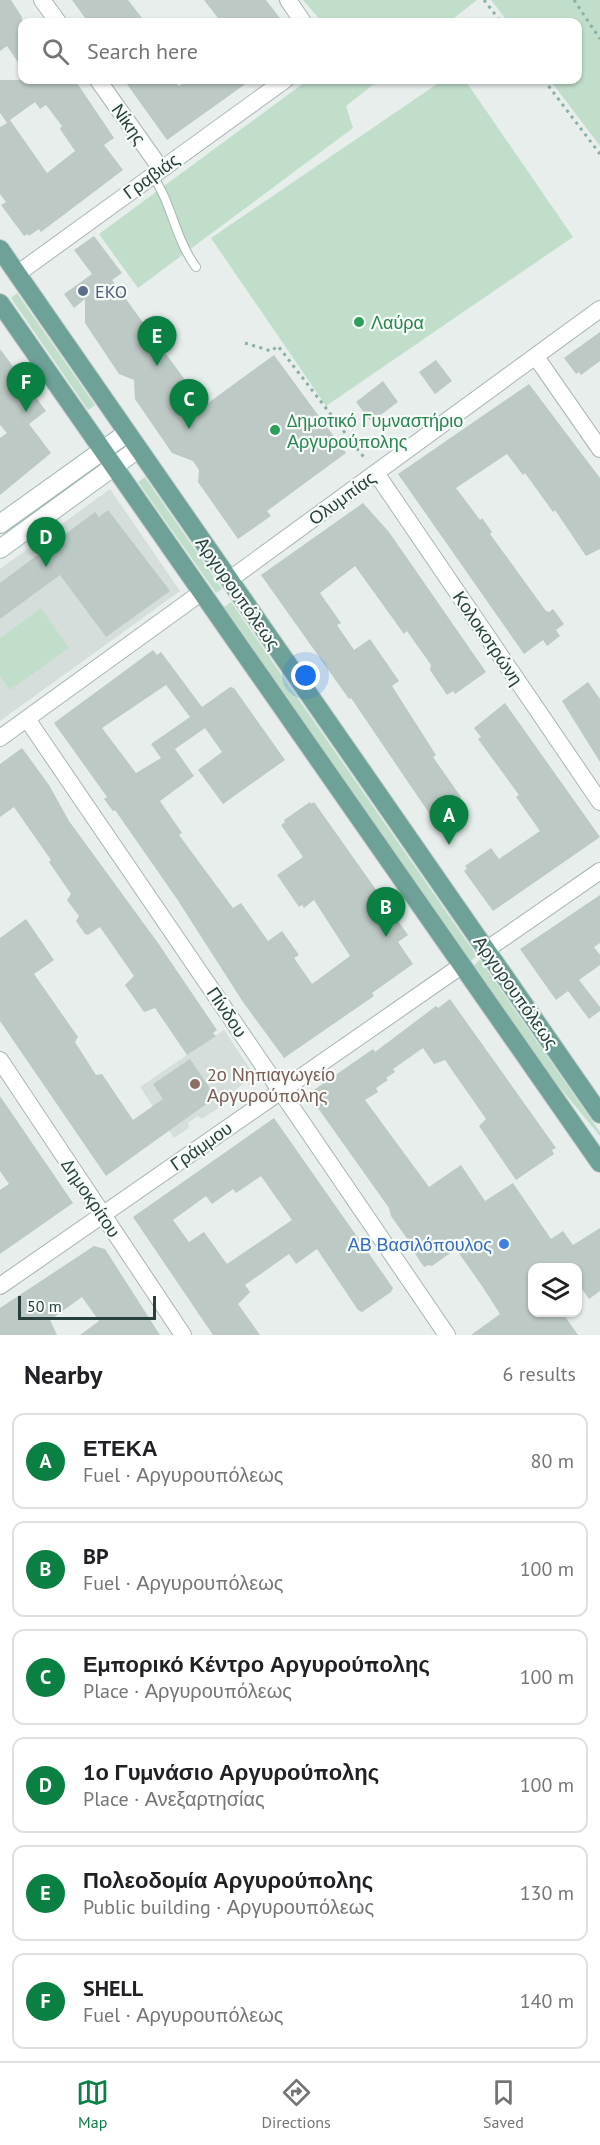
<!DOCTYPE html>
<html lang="en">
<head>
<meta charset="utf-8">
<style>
	body { margin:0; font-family:"PT Sans",sans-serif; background:#f2f2f2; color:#202124 }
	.controls { position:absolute; right:18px; bottom:18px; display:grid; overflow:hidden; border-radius:12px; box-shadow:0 2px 4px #0004 }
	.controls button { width:54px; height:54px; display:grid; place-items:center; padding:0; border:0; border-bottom:2px solid #e0e0e0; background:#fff; color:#202124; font:30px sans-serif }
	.scale { position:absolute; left:18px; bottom:15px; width:138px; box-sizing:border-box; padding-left:6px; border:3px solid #26403b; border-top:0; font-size:16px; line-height:21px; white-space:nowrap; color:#26403b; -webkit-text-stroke:4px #f7fbf9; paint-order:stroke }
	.you { position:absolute; left:306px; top:676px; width:21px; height:21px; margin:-15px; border:4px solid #fff; border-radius:50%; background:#1a73e8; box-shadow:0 0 0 9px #1a73e833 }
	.badge { display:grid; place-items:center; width:39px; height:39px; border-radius:50%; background:#0b8043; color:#fff; font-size:20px; font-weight:700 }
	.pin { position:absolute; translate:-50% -50px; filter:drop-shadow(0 2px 3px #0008) }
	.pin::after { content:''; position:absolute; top:32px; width:21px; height:18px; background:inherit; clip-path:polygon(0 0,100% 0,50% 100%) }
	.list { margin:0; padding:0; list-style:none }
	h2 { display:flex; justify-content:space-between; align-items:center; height:78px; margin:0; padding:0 24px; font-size:26px }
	h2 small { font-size:20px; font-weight:400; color:#757577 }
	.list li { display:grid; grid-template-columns:39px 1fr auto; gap:18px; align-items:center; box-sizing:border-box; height:96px; margin:0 12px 12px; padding:0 12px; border:2px solid #e0e0e0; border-radius:12px }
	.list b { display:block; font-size:22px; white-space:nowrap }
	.list p { margin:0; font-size:20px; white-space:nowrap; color:#757577 }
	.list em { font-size:20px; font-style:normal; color:#757577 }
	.icon { flex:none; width:33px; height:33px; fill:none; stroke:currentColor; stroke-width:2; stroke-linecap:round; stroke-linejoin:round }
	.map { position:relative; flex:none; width:600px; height:1335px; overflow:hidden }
	.search { position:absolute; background:#fff; box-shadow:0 2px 4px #0004; left:18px; right:18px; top:18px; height:66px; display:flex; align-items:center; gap:15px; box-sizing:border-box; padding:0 21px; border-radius:12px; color:#757577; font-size:22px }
	.sheet { height:726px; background:#fff }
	nav { display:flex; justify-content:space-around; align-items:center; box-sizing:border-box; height:84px; border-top:2px solid #e0e0e0; background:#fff; font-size:16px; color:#757577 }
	nav a { display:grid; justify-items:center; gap:3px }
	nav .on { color:#0b8043 }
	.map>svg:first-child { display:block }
</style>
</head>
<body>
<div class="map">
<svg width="600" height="1335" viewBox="0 0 600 1335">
	<rect width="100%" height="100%" fill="#e7eeec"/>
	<path fill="#d5dedb" d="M110,489L180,591L0,721V569Z
		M224,1030L258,1081L249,1086L247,1081L235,1090L233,1098L202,1119L198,1116L188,1123L189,1128L174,1138L140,1087Z"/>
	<path fill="#c1decb" d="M303,0H477L449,22H322Z
		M491,0H600V146L550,80H578V22H508Z
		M308,80H379L346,106L353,128L138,288L99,234Z
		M443,80H465L573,237L326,406L211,238Z
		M17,293L95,405L88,410L11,298Z
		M145,477L222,589L216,593L138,482Z
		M231,602L477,956L471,961L224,607Z
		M41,608L69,648L10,690L0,676V638Z
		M480,960L600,1132V1136L551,1077L474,965Z"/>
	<path fill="#bcc9c5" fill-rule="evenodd" d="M0,0H11L22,17V68L7,46L0,51Z
		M72,0H128L145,22H88Z
		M204,0H266L283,22H221Z
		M0,80H75L114,138L104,145L123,170L41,232L39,229L29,236L28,234L24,236L1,205L6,202L0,194V127L7,123L0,113ZM35,102L40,109L46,105L62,126L60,129L75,151L47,173L10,120Z
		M124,80H174L179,86L188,80H251L167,140Z
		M94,236L122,273L112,280L204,406L274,355L346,453L267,511L271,516L238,539L198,482L199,470L193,461L172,453L135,399L134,380L119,374L85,323V299L74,308L64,294L92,274L74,250Z
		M600,332V361L581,375L579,372L576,374L564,358Z
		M0,349L46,411L29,424L51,453L0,495V438L7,433L0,425Z
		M436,360L452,381L435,394L419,372Z
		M383,381L398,402L371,422L356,402Z
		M529,384L600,478V549L586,556L555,510L553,512L525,473L523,475L507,454L456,488L480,520L482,518L492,532L490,534L546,611L549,612L553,609L564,624L556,630L560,636L547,646L543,640L524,654L398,474Z
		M363,503L389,532L486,672L455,694L453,691L447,695L430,670L431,665L407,631L404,634L355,566L320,593L341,623L337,625L354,650L370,639L399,681L392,686L436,755L433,757L461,797L434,816H431L351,698L349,699L261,575Z
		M108,510L170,591L106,637L60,575L0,619V583L95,512L99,517Z
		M153,650L157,655L161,652L202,707L230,687L234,688L285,760L223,804L198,770L222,752L205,728L175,749L194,776L160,801L182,833L179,835L233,908L241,903L268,941L282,931L299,955L294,958L312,984L350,956L314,900L304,908L302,905L299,907L277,875L303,857L281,825L285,822L284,820L310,802L311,804L314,802L408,935L398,942L413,964L372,993L374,996L284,1058L243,1002L177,899L115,810L113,811L104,799L107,797L54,723ZM166,685L190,717L151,744L161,758L136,773L102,728Z
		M588,682L600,699V762L562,701Z
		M505,703L600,837L493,911L464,871L467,868L465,866L491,848L499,859L540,831L516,797L519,795L478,739L481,737L474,728Z
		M22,748L49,785L69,821L158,943L217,1030L213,1033L216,1036L187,1055L155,1008L144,1012L125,985L134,976L100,927L88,935L85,934L76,921L79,916L67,900L71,894L49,862L51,860L14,807L0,817V764Z
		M600,895V943L594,947L600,955V965L579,980L600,1007V1011L589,1019L568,991L556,1000L520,949Z
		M26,919L54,960L34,974L78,1037L75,1042L96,1075L102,1074L133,1120L163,1099L153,1084L190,1059L216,1097L106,1176L0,1021V938Z
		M450,999L556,1148L552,1150L554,1154L516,1180L479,1126L486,1119L445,1060L434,1064L423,1048L393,1069L395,1072L386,1078L388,1080L376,1088L378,1092L365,1100L429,1187L461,1165L485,1201L513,1183L551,1239L563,1231L573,1245L600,1228V1291L589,1299L578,1283V1268H532V1312H562L578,1335H471L500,1314L482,1286L456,1249L432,1266L429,1265L424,1267L414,1252L415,1250L391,1216L389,1208L308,1094L373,1049L375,1052L436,1006L438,1008Z
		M0,1096L73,1203L0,1254V1190L9,1184L0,1171Z
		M274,1118L393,1288L391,1292L362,1312L358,1310L317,1249L296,1264L289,1254L245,1285L250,1292L238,1304L260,1335H213L133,1217ZM261,1176L292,1220L227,1264L204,1232L189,1242L173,1220L206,1196L212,1204L233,1189L236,1193Z
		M94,1246L105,1249L160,1335H80L99,1321L82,1297L50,1320L57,1335H0V1308Z"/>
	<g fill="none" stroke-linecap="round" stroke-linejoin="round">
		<g stroke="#a9b6b3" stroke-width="10">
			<path id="service" d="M152,175C172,203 175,239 196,267"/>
		</g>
		<g stroke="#a9b6b3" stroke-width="18">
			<path id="minor" d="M42,0L58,22
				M288,0L303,22
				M98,80L161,169
				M17,274L285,80
				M536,357L600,449
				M376,473L600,802
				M229,580L600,309
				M27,719L447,1335
				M0,738L202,592
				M486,950L600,871
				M0,1060L183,1335
				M0,1286L461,966"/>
		</g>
		<g stroke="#a5b9b4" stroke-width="20">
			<path id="secondary" d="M0,524L127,433
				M0,549L138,449"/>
		</g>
		<g stroke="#c2cac8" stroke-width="20">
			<path id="primary" d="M0,249L600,1114
				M0,303L600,1163"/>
		</g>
		<path stroke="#89b0a7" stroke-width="3" stroke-dasharray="3 4.5" stroke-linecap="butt" d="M484,0L501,22
			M574,0L600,39
			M544,80L600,154
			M245,343L271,351L278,346L366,460"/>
		<use href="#service" stroke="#fff" stroke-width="8"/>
		<use href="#minor" stroke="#fff" stroke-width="16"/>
		<use href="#secondary" stroke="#fff" stroke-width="18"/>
		<use href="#primary" stroke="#6ea198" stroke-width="18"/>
	</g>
	<circle fill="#5c6f8a" stroke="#f7fbf9" stroke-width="2" cx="83" cy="291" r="6"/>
	<g fill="#2e9e5b" stroke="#f7fbf9" stroke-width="2">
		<circle cx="359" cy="322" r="6"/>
		<circle cx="275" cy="430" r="6"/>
	</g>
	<circle fill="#8d6e63" stroke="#f7fbf9" stroke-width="2" cx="195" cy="1084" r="6"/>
	<circle fill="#3f7fe0" stroke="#f7fbf9" stroke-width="2" cx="504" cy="1244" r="6"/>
	<g text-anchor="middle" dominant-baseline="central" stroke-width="4.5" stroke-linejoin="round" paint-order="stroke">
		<g font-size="18" fill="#26403b" stroke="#f7fbf9">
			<text transform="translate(129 124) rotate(55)">Νίκης</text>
			<text transform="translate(151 176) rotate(-36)">Γραβιάς</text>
			<text transform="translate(342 498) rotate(-36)">Ολυμπίας</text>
			<text transform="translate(238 593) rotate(55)">Αργυρουπόλεως</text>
			<text transform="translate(488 638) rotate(56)">Κολοκοτρώνη</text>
			<text transform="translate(516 992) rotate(55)">Αργυρουπόλεως</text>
			<text transform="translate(227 1012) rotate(56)">Πίνδου</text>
			<text transform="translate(201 1146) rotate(-35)">Γράμμου</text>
			<text transform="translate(91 1198) rotate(56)">Δημοκρίτου</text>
		</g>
		<g font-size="18" fill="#4e5e75" stroke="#f7fbf9" text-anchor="start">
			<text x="95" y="291">EKO</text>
		</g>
		<g font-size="18" fill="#27864d" stroke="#f7fbf9" text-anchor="start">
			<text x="371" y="322">Λαύρα</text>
			<text x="287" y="420">Δημοτικό Γυμναστήριο<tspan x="287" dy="21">Αργυρούπολης</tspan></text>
		</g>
		<g font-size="18" fill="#785e54" stroke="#f7fbf9" text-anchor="start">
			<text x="207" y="1074">2ο Νηπιαγωγείο<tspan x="207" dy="21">Αργυρούπολης</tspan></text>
		</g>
		<g font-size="18" fill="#366cbe" stroke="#f7fbf9" text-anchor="end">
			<text x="492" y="1244">ΑΒ Βασιλόπουλος</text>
		</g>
	</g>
</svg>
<div class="controls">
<button><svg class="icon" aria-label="layers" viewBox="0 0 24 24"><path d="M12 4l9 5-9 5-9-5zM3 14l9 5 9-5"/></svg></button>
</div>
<div class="scale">50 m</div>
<div class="you"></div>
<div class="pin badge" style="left:449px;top:845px">A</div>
<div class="pin badge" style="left:386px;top:937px">B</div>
<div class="pin badge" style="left:189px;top:429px">C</div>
<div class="pin badge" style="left:46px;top:567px">D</div>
<div class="pin badge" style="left:157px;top:366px">E</div>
<div class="pin badge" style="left:26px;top:412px">F</div>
<div class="search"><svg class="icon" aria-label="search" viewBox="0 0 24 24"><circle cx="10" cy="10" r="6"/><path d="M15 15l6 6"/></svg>Search here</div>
</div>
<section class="sheet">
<h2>Nearby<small>6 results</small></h2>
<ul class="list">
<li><span class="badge">A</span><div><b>ΕΤΕΚΑ</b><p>Fuel · Αργυρουπόλεως</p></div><em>80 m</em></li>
<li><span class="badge">B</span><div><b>BP</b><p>Fuel · Αργυρουπόλεως</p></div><em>100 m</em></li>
<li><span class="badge">C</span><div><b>Εμπορικό Κέντρο Αργυρούπολης</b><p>Place · Αργυρουπόλεως</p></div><em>100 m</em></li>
<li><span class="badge">D</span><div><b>1ο Γυμνάσιο Αργυρούπολης</b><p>Place · Ανεξαρτησίας</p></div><em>100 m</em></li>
<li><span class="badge">E</span><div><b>Πολεοδομία Αργυρούπολης</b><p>Public building · Αργυρουπόλεως</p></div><em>130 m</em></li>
<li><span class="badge">F</span><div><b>SHELL</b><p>Fuel · Αργυρουπόλεως</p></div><em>140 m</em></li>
</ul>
</section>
<nav>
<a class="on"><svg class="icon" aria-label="map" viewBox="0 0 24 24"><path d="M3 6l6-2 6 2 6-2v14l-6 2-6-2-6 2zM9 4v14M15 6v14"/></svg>Map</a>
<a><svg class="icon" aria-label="directions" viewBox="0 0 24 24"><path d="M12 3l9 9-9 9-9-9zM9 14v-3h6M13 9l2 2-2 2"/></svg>Directions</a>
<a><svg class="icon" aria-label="saved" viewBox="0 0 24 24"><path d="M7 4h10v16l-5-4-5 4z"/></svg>Saved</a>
</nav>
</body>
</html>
